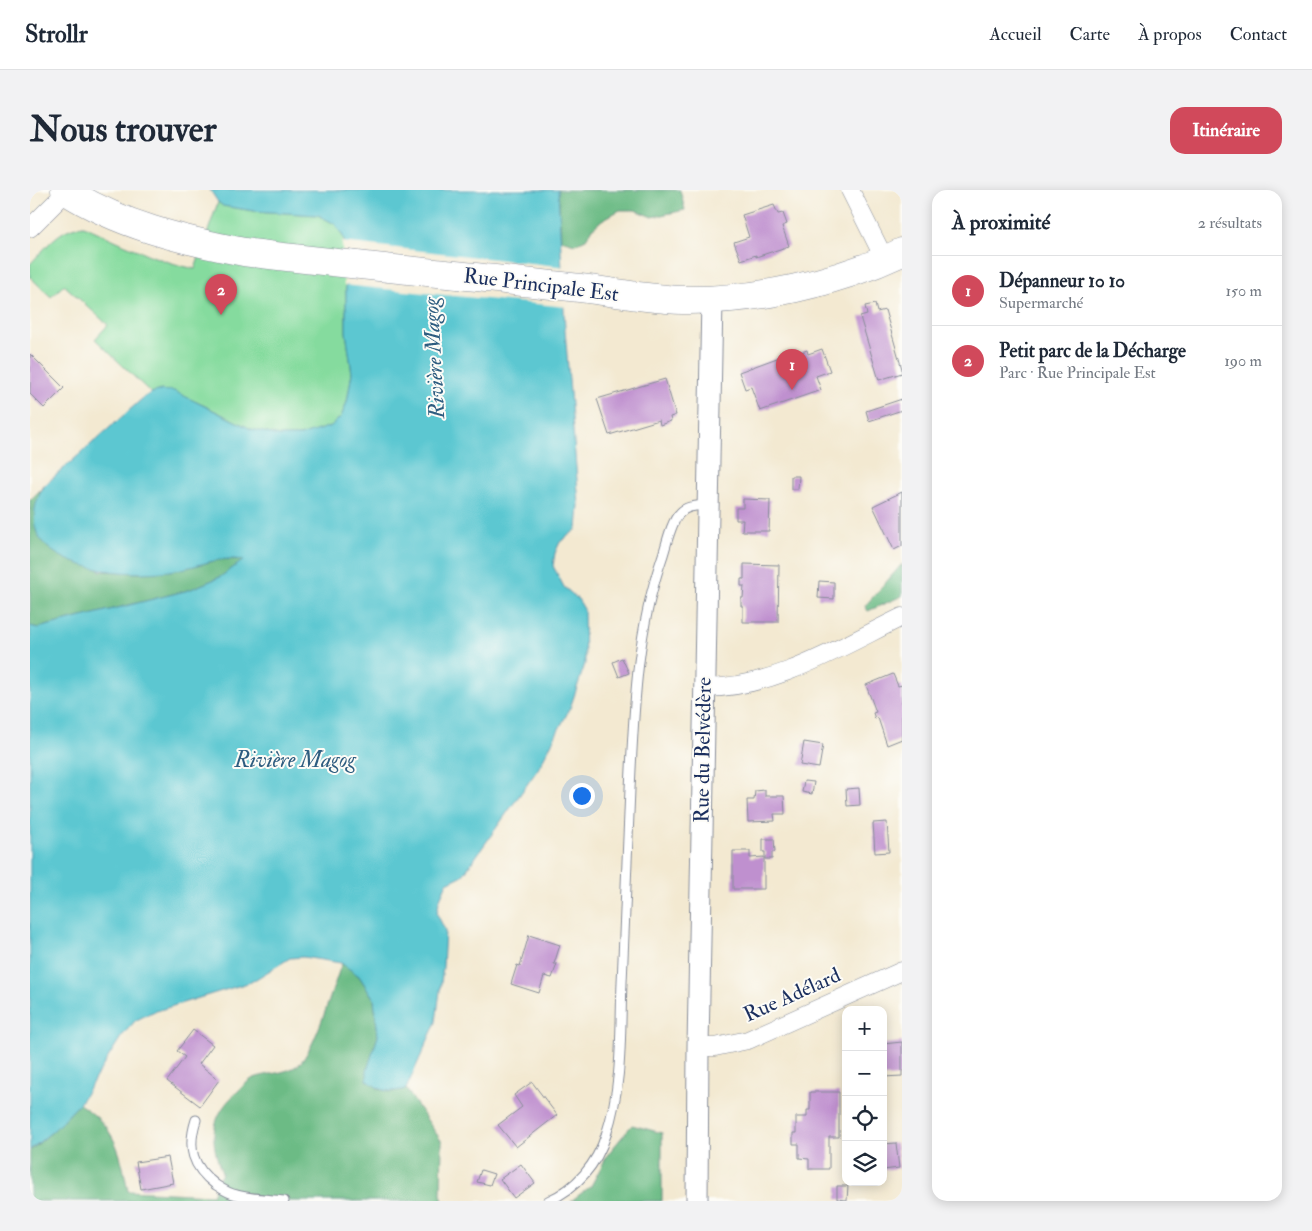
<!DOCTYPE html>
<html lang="fr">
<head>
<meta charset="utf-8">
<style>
	body { margin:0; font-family:"IM FELL Double Pica",serif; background:#f2f2f3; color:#1f2937 }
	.controls { position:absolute; right:15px; bottom:15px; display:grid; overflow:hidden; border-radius:10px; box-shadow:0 2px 12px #0003 }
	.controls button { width:45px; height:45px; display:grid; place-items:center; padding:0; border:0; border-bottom:1px solid #e0e1e3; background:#fff; color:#1f2937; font:25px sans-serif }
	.you { position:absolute; left:551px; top:605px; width:18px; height:18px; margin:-12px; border:4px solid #fff; border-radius:50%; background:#1a73e8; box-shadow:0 0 0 8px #1a73e833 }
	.badge { display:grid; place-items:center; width:32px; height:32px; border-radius:50%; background:#d1495b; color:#fff; font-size:16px; font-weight:700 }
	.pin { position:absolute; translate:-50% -41px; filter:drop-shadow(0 1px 2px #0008) }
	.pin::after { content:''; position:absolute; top:26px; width:18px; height:15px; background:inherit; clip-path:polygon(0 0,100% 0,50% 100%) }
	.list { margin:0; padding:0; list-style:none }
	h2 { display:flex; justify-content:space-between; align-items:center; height:65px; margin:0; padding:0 20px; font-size:21px }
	h2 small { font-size:16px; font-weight:400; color:#747a83 }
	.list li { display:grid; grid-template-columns:32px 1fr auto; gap:15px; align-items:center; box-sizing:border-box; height:70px; padding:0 20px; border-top:1px solid #e0e1e3 }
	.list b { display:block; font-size:19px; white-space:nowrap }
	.list p { margin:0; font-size:16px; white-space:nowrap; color:#747a83 }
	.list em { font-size:16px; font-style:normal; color:#747a83 }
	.icon { flex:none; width:28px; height:28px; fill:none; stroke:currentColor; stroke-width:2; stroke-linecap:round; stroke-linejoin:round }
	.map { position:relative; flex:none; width:872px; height:1011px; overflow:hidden; border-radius:15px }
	header { display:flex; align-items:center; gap:30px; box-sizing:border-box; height:70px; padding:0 25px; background:#fff; border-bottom:1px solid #e0e1e3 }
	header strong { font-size:24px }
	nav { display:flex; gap:28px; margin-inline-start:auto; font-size:18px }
	.intro { display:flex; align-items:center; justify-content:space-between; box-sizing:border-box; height:120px; padding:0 30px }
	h1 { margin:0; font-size:35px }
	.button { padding:12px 22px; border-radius:15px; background:#d1495b; color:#fff; font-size:18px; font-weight:700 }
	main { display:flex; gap:30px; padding:0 30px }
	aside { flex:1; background:#fff; border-radius:15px; box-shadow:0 2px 12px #0003 }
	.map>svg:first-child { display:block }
</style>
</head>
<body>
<header>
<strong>Strollr</strong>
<nav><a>Accueil</a><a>Carte</a><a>À propos</a><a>Contact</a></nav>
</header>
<div class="intro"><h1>Nous trouver</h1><a class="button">Itinéraire</a></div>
<main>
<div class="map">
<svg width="872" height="1011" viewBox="0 0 872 1011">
	<rect width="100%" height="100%" fill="#fdfcf7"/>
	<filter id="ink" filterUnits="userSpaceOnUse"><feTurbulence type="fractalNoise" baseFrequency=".02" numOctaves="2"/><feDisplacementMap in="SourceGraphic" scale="10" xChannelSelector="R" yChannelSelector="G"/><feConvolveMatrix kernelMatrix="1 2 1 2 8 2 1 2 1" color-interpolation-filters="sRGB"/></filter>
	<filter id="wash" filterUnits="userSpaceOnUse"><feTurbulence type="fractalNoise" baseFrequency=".0096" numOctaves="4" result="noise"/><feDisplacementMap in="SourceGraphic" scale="20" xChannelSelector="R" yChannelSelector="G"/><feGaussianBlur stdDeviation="1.12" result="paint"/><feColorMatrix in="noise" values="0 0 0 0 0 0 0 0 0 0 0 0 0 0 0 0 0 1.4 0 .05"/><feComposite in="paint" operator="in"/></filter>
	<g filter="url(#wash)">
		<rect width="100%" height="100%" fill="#f3e9d1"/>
		<path fill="#85db9e" stroke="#50857e" d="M188,12L193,16L224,21L288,25L305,34L314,48L316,99V142L322,183L317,212L311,227L301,236L270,246H249L221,239L169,213L131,200L121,203L65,149L78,135L34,95L21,107L0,87V74C17,57 29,37 54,36C90,52 126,71 165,79Z"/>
		<path fill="#6cbb85" stroke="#447572" d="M528,0H650L655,20L622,27L605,20H590L572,30L563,38L556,49L545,54L531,50Z
			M15,295L9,303L70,381L109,383L147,380L191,369L215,370L190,387L159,400L8,438L0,436V310Z
			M872,374V406L838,421L835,416Z
			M312,773L329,786L344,809L348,846L344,859L348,899L361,902L376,899L412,952L411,1005L413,1011H0V961L25,939L49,914C86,937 90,961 98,1001L182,1005L192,983C180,951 179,928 206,903C211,899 217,891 224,888C237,883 256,884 268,875C285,861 303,796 312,773Z
			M602,935L632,943V1011H541L561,996L578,964Z"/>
		<path fill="#5bc7d1" stroke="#3b7b98" d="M180,0H528L535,140L549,315L547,339L530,352L525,363L523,376L534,397L548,409L554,419L555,474L540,518L508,579L433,685L417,693L409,711L407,724L415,740L413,777L406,832L376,899C358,903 352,902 337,890V880L348,846L344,809L329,786L311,773L273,767L260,768L221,792L120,823L105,831L91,847L49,914L25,939L0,960V436L8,438L159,400L190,387L214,370C186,366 172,376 146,380C108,387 35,383 10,349C0,332 4,311 15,295L113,208C124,200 131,200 144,201L221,239L249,246H270L301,236L311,227L317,212L322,183L316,142V99L314,48L305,34L288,25L224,21L193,16L188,12Z"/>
		<path fill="#f3e9d1" d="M312,52L536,77L537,117L314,95Z"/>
		<g id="blocks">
			<path fill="#bf90cf" d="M744,15L748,24L753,23L757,34L752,36L759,56L726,67V65L711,70L704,52L719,47L712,25Z
				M845,114L847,122L855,120L872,179V183L849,190L830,127L837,125L835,116Z
				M792,159L800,181L786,186L791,200L730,221L721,197L715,199L709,182L766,161V164L777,160L778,164Z
				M0,164L34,198L14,218L0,204Z
				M635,189L646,225L640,227L641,231L630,235L629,230L579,245L567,209Z
				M872,209V220L839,231L836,221Z
				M761,286H769L768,299H761Z
				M872,302V356L864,360L843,316Z
				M713,309L740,310L739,341H712L713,330H706V318H713Z
				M714,374L749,375L748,432H713V416H711V408H713L714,396H711V389H714Z
				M789,391L804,392V409L788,408Z
				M592,468L599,483L589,487L583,472Z
				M863,484L868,496L872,495V549L857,555L848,528L845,529L843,523L846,522L836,495Z
				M774,552L793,555L789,578L770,575Z
				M774,591L784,592L782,604L772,602Z
				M829,598L830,615L817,616L816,599Z
				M735,600V606H754L755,624H744L745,631L718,632L717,610H724L725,601Z
				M857,632L859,662L845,663L843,633Z
				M733,649H744L745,662H742V669H735V662H733Z
				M703,661H720V668L734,667V699H703Z
				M499,745L530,755L524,774H527L522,788L514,786L509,803L481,794L487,775L490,776Z
				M163,840L183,855L169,874L189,890L170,916L137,891L155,867L147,861Z
				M872,852V886L853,887V854Z
				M502,892L527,925L486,957L468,935L492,917L484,905Z
				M780,902H809V947H799V979H779V969L769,968V954H763V943H766V927H777V920H780Z
				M866,953L869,978L853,980V954Z
				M138,967L143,993L111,999L106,972Z
				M491,974L505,993L484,1008L470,989Z
				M451,980L464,984L460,995L447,992Z
				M807,996H818L817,1010L807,1009Z"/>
		</g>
	</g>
	<g filter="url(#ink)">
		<use href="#blocks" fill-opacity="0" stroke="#878c98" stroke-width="1"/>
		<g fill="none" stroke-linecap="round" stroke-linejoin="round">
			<g stroke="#878c98" stroke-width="11">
				<path id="service" d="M166,930C157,958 162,977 186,995C192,999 200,1004 207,1005C222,1009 238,1009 254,1011
					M518,1011C546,999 567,974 576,945C593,894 590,844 592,792C595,728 597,664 600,599C604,521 606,443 632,368C636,357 641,331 650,323C657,315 668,316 678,315"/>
			</g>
			<g stroke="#878c98" stroke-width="19">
				<path id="minor" d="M820,0L855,70
					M0,38L37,1
					M674,498C745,498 810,457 872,427
					M668,857H685L718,850L872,781"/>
			</g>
			<g stroke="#878c98" stroke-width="23">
				<path id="tertiary" d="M667,1011L668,857L682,109"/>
			</g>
			<g stroke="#878c98" stroke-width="29">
				<path id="primary" d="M35,0C89,35 152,50 214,62C301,73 388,81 475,90C500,93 525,95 550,98C584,102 617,109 652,110C727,111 804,94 872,62"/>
			</g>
			<use href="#service" stroke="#fff" stroke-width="9"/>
			<use href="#minor" stroke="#fff" stroke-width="18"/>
			<use href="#tertiary" stroke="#fff" stroke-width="21"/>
			<use href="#primary" stroke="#fff" stroke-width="28"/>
		</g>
	</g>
	<g text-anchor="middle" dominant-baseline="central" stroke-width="4" stroke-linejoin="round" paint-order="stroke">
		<g font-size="21" fill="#1b2f5e" stroke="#fdfcf7">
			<text transform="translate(511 95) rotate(7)">Rue Principale Est</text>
			<text transform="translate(673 560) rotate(-89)">Rue du Belvédère</text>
			<text transform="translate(762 805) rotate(-24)">Rue Adélard</text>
		</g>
		<g font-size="22" font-style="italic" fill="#2e5d80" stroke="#fdfcf7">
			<text transform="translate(404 168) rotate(-93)">Rivière Magog</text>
			<text x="265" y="570">Rivière Magog</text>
		</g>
	</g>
</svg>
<div class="controls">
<button>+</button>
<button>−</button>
<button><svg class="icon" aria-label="locate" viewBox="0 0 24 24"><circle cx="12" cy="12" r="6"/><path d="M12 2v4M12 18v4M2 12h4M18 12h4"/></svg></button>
<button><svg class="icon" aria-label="layers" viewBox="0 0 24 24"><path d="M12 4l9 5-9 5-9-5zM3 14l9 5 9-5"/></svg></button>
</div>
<div class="you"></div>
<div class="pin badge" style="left:762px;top:200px">1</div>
<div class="pin badge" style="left:191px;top:125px">2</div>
</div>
<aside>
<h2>À proximité<small>2 résultats</small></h2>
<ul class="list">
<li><span class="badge">1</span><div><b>Dépanneur 10 10</b><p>Supermarché</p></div><em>150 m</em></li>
<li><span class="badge">2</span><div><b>Petit parc de la Décharge</b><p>Parc · Rue Principale Est</p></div><em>190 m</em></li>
</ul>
</aside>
</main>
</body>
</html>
